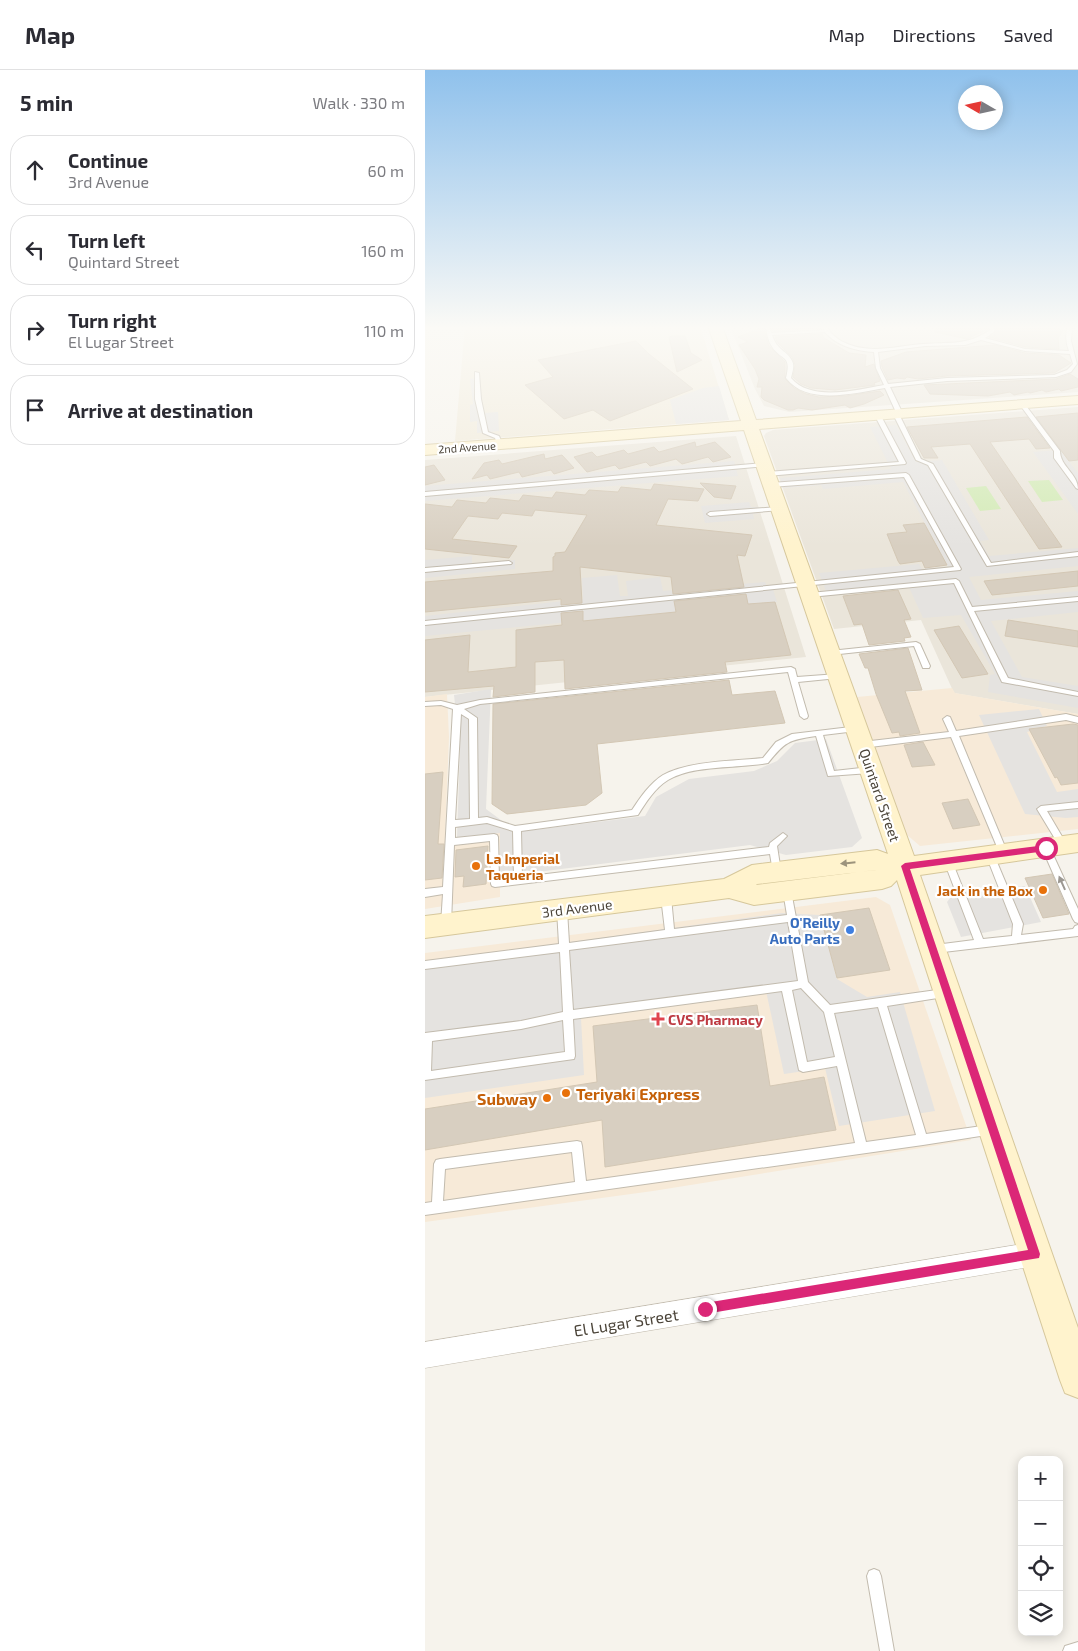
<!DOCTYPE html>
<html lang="en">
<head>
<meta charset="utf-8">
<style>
	body { margin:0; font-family:"Exo 2",sans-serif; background:#f2f2f3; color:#2b2b33 }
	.controls { position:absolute; right:15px; bottom:15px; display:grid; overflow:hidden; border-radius:10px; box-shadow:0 2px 12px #0003 }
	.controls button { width:45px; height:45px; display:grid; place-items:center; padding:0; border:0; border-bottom:1px solid #e1e1e2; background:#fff; color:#2b2b33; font:25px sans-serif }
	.compass { position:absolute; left:533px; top:15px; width:45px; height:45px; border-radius:50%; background:#fff; box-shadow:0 2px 12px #0003; rotate:279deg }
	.stop { position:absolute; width:15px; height:15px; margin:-11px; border:4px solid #db2777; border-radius:50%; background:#fff }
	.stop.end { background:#db2777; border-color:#fff; box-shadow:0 1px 5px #0008 }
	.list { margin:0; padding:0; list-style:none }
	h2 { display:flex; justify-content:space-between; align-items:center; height:65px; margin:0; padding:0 20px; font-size:21px }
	h2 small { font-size:16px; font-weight:400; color:#7c7c81 }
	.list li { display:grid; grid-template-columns:32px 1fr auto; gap:15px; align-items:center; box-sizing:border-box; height:70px; margin:0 10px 10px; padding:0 10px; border:1px solid #e1e1e2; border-radius:20px }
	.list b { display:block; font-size:19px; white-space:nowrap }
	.list p { margin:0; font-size:16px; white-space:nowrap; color:#7c7c81 }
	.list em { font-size:16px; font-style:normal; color:#7c7c81 }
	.icon { flex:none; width:28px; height:28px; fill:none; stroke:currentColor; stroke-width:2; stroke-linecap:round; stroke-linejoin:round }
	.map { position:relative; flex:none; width:653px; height:1581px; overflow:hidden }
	header { display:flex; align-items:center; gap:30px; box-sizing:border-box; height:70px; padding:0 25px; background:#fff; border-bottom:1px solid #e1e1e2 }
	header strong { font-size:24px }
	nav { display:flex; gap:28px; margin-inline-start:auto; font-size:18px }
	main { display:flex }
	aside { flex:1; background:#fff }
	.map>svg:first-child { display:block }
</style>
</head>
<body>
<header>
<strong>Map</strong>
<nav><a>Map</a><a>Directions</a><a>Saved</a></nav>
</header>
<main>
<aside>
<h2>5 min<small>Walk · 330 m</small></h2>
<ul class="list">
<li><svg class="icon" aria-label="ahead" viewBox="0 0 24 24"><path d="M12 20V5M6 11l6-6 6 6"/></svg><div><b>Continue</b><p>3rd Avenue</p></div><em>60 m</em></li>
<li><svg class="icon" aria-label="left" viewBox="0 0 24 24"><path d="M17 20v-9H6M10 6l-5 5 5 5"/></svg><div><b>Turn left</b><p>Quintard Street</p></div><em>160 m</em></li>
<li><svg class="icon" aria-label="right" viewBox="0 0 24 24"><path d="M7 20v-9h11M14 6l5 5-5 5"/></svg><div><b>Turn right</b><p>El Lugar Street</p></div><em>110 m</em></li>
<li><svg class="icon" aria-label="arrive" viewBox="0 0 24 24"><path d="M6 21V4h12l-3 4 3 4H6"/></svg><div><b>Arrive at destination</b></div></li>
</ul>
</aside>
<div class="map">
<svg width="653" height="1581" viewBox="0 0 653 1581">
	<rect width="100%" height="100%" fill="#f6f3ec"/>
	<path fill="#eae5da" d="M305,256H653V322L364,342L339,336L330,319Z
		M653,337V644L529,623L496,550L409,559L339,366L341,363L348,360Z
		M311,366L381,587L0,627V390Z"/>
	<path fill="#f7ead8" d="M527,618L530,623L653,644V759L495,776L481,764L432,627Z
		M22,624L24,667L20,768L75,763V827L0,839V627Z
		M451,827L465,835L546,1070L228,1121L0,1152V883Z"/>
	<path fill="#efe8d6" d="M40,256H275L304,350L30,371Z"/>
	<path fill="#d2eab5" d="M624,410L638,430L617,432L603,411Z
		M561,416L576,439L555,441L541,418Z"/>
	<path fill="#e5e3e0" d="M53,308L59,343L73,342L74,361L52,363V351L45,352V335L48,334L45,309Z
		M294,316L304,350L251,354L245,330L278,318Z
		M471,355L491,392L517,390L564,470L555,471L564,486L653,478V496L544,507L556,530L653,521V542L566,551L597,607L653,616V638L563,622L565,605L570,604L536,545L498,548L482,513L401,521L394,503L494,494L497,499L523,497L478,412L398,419L396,415L358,418L355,408L466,399L445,357Z
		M635,380L653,403V444L608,382Z
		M309,391L313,406L0,431V416Z
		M324,432L326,437H333L335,443L328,444L329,449L280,453L276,436Z
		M47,486V494L90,490V499L0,508V490Z
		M192,505L195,526H203L201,511L235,507L238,521L340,512L342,516H347L352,532L0,566V546L158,529L157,508Z
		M66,619L61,739L92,762L220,746L231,727L264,709L329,701L352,691L370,673L401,669L437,768L427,777L361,785L325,775L74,807L75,763L32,767L35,678L29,625Z
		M614,639L622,656L602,662L632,722L653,719V747L641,748L600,744L554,645Z
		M600,816L616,852L536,867L522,832L529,823Z
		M357,843L395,845L412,909L442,927L475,922L510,1041L414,1056L400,998L359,1004L341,921L156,948L159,1005L0,1028V892Z"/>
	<path fill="#d8cfc1" stroke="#d3c7b4" d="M348,256H392L394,258L347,261L346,258Z
		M510,256H563V259L542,269L510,262Z
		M571,256H611L638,260L633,268L634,279L600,277L564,267L570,264Z
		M336,258L339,260L344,276L360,292V309L369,318L381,324L394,327L421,326L455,321L459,325L439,334L425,338L420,335L387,340L373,338L368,340H363L339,330L336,327L337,317H332L334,309L330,299L314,275L323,272L313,267Z
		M397,264L399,268L424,283L441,285L440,297L449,294L455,311L449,313L450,315L410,320L386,318L376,314L368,307L370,295L367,287L353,273L350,267Z
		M247,266H260L266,283L277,290L252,302L244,267Z
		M211,271L224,284L268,319L185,351L168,340L139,349L100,315L128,307L113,290Z
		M570,275L600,283L634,285L646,293L629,303L522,306L493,309L482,307L480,309L472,308L463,310L457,297L456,291L481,282Z
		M645,304L653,309V317L636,321L634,319L621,322L617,320L605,323L603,322L589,325L585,322L563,326L505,324L499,315L631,309Z
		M653,343V390L644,391L611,347Z
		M602,347L625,378L611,379L604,369L565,372L637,477L614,479L545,374L506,377L513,388H499L482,357Z
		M270,372L271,377L290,372L306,387L288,392L283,387L257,394L251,389L225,396L221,392L194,399L190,395L162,402L149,387L167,382L172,387L199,380L203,384L229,377L234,382Z
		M119,384L120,389L137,385L149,398L129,404L126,400L97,407L94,402L65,409L62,405L47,409L59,393L74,390L77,394Z
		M9,395L20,410L0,415V397Z
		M275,413L311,416L306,429L289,427Z
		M229,414L279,419L273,431L243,429L231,455L327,465L320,486L312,485L319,517L248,524L246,507L155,497L157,533L136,535V529L0,542V512L128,501V487L130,486V483L140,482L162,445L110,440L107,446L77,443L73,449L43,446L27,469L92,476L84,488L0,479V434L27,437L32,430L61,433L65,428L94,431L98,425L127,428L131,422L160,425L164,420L193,422L196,417L226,420Z
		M499,453L522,495L500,498L497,491L475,494L473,491L462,464L482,462L478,455Z
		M653,501V516L567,525L559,511Z
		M473,520L486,549L479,550L486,567L479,568L480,571L444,575L437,554L429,555L418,526Z
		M321,524L323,534L350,532L366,585L300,592L302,602L140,619L139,590L110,592V622L68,627L69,616L0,622V570L45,565L43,602L91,597V560L137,555L136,543L158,541V551L251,542L249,531Z
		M583,550L653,561V577L580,566Z
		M534,556L563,604L537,608L509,560Z
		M483,578L497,620L480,621L495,663L475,666L474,662L467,663L451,624L443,598H440L434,584Z
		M304,610L307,625L350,621L360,653L172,674L177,723L161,735L82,744L67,734L68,634Z
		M648,654L653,655V713L636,715L632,707L630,708L604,659Z
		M498,672L510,695L487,697L479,675Z
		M18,702L13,774H19L17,808L0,810V704Z
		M543,729L555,755L528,759L517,733Z
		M63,776L61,814L38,817L39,806L30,807L31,780Z
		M627,804L644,844L618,848L600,808Z
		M444,838L465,900L412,908L395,845Z
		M332,935L345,1016L399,1007L411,1060L180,1097L177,1050L0,1080V1039L172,1012L168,956Z"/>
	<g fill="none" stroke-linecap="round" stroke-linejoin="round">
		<g stroke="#c2bbae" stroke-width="2">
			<path id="lane" d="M340,256H344L346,263L399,260L398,256H402C405,264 411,268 418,272C444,285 471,276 498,274C524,272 542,276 565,260V256H569V262L560,268L600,279L644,281C641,273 640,265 643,256H647L646,271L652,294L646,302L631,307L522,311L465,317L476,340L474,344L496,389L508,394L566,493L653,482V486L562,496L503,395L491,390L468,344L470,340L460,318C430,323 382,336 361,308C367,283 356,292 346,275C343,270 342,262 340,256ZM400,262C412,276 432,281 449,282L451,298L459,315C432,320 386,332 366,308C367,303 370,296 367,291C363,281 352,281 347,265ZM556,270L600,281L645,284L648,294L642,300L629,305L522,308L463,314L455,298L453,282L500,276L540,275Z
				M50,302L54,303L56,329L63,362L74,366L78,375L77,376H73L70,368L58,363L50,329Z
				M595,333H599L635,381C635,396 653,404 653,419L651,418L629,388V381L595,335Z
				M453,344L456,346L481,393L480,394L342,406L339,404L342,402L474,392L450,346Z
				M339,393L341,394V396L0,426V422Z
				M481,403L484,405L536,499L535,500L0,555V551L529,497L479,407L346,417L343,415L346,413Z
				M354,437L357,439L356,440L285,446L282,444L285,442Z
				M84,491L87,493L86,494L0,502V498Z
				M531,509L534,511L547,537L653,527V531L549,541L583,608L653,622V626L577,612L529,513L385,527L382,525L385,523Z
				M491,572L495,574L505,596L504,598H498L489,576L405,585L401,583L405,581Z
				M366,597L370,599L372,607L413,604L417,606L413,608L373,612L383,646L382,648L379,649L375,646L363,602L55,634L39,639L52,648L53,748L62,747L90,756L207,740C215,728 225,713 238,705C263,691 309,691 338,688L351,672L367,664L434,656L435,658L431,661L398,665L409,701L445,697L449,700L445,703L403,706L391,666C363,670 360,672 343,693C334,695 325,695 316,696C293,698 263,698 243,710C230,718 221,732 213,745L96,761L97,807L344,777L345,773L358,763L362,766L352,776L356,802L355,804H349L348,802L345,784L70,817L67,816L66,814L65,771L29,775L26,854L24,857L21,858L18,857L16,854L18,824L0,827V819L18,817L28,639L16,635L0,636V632L16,631L32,635L55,630ZM36,644L44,649L45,749L30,750ZM62,753L88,761L89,808L74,810L73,767L72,765L69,764L30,768V757Z
				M641,644L653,647V653L641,650L534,666L583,784L579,787L575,784L526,667L437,678L433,675L437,672L524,662L518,649L522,646L525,647L531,661Z
				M653,732V738L622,741L642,775L641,777H635L612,739L616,736Z
				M621,775L625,778L653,839V853L650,852L648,849L617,778Z
				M565,782L569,785L598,854L596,865L648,859L650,856L653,855V866L510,883L507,882L505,879L507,876L510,875L549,870L519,791L520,789H526L527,791L558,869L587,866L588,854L561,785Z
				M362,817L365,818L366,821L383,912L405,935L519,919L522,920L524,923L522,926L519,927L462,936L501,1064L564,1055L568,1056L569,1060L568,1064L498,1075L0,1145V1133L7,1132L9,1094L11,1090L15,1089L152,1071L156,1072L157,1076L161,1111L430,1073L412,996L378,1002L374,1000L357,921L148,949L150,986L149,989L0,1010V963L96,951L138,942L135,882L0,899V891L134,874L132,840L134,837H140L142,840L144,873L240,860L236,827L238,824H244L246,827L249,859L362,845L358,821L359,818ZM363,852L373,911L148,940L144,880ZM376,918L399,942L410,987L382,992L367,920ZM453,937L491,1065L441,1072L409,943ZM138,950L140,982L6,1001L7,971L96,959ZM147,1082L150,1112L18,1131L20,1099Z
				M449,1499L454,1501L456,1506L469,1581H455L442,1506L444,1501Z
				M653,1572V1581H638L640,1576Z"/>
		</g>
		<g stroke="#c2bbae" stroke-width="1">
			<path id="street" d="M610,1172L618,1176L622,1184L618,1192L610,1196L0,1298V1272Z"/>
		</g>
		<g stroke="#d6c79b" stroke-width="2">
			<path id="secondary" d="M283,256H297L331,350L653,326V334L334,359L489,786L653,764V782L495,805L653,1258V1328L640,1323L635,1310L472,810L466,816L457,819L329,835L304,828L0,868V846L299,809L327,795L452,780L463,784L319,360L0,385V375L316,351ZM451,800H450L331,815L332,814Z"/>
		</g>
		<use href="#lane" fill="#fff" fill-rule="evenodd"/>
		<use href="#street" fill="#fff" fill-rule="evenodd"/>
		<use href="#secondary" fill="#fff3cd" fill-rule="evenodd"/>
	</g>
	<defs><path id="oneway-solid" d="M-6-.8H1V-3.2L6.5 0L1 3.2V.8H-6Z" transform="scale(1.25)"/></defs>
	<use fill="#9c937c" href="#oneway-solid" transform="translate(423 793) rotate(174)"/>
	<use fill="#9c9892" href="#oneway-solid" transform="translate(637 813) rotate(-114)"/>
	<linearGradient id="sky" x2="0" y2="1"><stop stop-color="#8fc1ec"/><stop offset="0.54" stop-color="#fbfaf6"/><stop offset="1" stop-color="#fbfaf6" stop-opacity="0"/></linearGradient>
	<rect width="653" height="477" fill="url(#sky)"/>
	<path fill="#db2777" d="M621,775L625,778L621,781L485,799L615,1184L614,1188L280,1244L276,1243L275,1239L276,1235L280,1233L603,1180L476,796L480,793Z"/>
	<g fill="#e8710a" stroke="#fff" stroke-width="2">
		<circle cx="51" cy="796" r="5"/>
		<circle cx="618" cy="820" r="5"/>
		<circle cx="141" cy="1023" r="5"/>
		<circle cx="122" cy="1028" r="5"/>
	</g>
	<circle fill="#3f7fe0" stroke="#fff" stroke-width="2" cx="425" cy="860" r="5"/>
	<path fill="#e0444e" stroke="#fff" stroke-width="2" d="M230.5 941.5h5v5h5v5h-5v5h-5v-5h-5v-5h5z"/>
	<g text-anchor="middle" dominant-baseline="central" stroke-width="4.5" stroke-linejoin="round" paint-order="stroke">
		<g font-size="11" fill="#4b4439" stroke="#fff">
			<text transform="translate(42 377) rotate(-4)">2nd Avenue</text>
		</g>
		<g font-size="14" fill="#4b4439" stroke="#fff">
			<text transform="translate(455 725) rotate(71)">Quintard Street</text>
			<text transform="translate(152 838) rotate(-7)">3rd Avenue</text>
		</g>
		<g font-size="14" font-weight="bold" fill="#c56008" stroke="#fff" text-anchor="start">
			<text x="61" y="788">La Imperial<tspan x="61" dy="16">Taqueria</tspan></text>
			<text x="608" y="820" text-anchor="end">Jack in the Box</text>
		</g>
		<g font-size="14" font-weight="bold" fill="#366cbe" stroke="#fff" text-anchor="end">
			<text x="415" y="852">O'Reilly<tspan x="415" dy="16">Auto Parts</tspan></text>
		</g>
		<g font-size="14" font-weight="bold" fill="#be3a42" stroke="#fff" text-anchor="start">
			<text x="243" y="949">CVS Pharmacy</text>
		</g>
		<g font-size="16" font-weight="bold" fill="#c56008" stroke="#fff" text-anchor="start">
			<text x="151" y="1023">Teriyaki Express</text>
			<text x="112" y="1028" text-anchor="end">Subway</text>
		</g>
		<g font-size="16" fill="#4b4439" stroke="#fff">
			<text transform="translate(201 1252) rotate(-9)">El Lugar Street</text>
		</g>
	</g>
</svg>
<div class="controls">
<button>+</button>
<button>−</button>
<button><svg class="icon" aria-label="locate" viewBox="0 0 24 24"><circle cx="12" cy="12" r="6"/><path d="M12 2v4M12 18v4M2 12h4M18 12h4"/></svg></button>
<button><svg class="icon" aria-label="layers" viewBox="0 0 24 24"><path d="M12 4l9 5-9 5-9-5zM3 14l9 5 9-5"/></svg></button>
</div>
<svg class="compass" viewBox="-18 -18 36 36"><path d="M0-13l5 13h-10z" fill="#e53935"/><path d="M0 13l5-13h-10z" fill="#7c7c81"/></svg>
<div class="stop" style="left:621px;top:778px"></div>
<div class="stop end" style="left:280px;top:1239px"></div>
</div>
</main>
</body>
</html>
